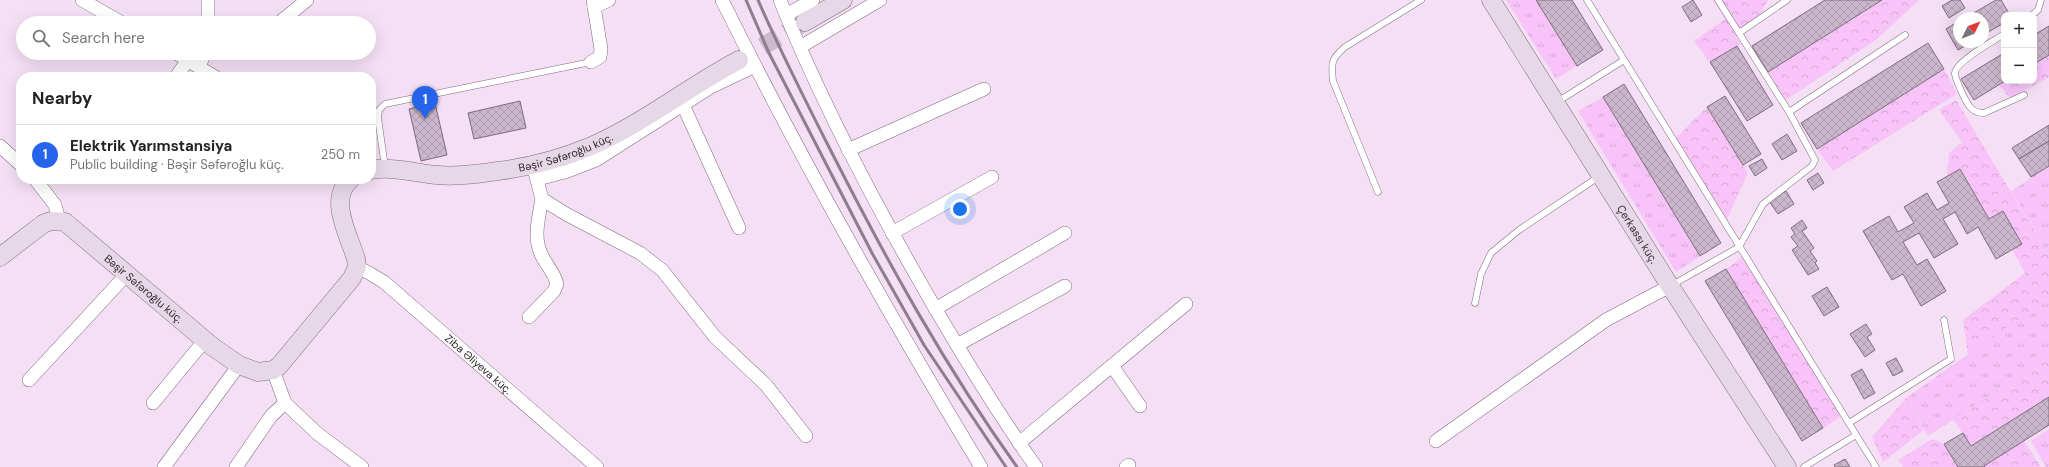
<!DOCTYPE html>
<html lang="en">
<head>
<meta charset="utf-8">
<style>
	body { margin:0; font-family:"DM Sans",sans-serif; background:#f6f6f6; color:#222 }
	.controls { position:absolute; right:12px; top:12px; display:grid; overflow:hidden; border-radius:8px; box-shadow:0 4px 16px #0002 }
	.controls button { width:36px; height:36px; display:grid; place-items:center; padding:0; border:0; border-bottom:1px solid #e0e0e0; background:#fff; color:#222; font:20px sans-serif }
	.compass { position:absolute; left:1953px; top:12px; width:36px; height:36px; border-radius:50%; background:#fff; box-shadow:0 4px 16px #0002; rotate:47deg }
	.you { position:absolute; left:960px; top:209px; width:14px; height:14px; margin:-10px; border:3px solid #fff; border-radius:50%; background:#1a73e8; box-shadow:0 0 0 6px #1a73e833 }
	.badge { display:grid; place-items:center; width:26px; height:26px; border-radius:50%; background:#2563eb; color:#fff; font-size:13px; font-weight:700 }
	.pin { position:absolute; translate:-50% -33px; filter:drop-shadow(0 1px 2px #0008) }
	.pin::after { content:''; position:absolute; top:21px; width:14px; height:12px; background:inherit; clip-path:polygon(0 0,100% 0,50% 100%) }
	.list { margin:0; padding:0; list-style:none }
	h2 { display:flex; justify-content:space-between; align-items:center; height:52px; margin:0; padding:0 16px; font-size:17px }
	h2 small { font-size:13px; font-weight:400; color:#767676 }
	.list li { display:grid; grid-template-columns:26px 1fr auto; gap:12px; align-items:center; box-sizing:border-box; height:60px; padding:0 16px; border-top:1px solid #e0e0e0 }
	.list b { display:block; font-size:15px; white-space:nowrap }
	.list p { margin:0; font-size:13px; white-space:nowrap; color:#767676 }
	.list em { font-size:13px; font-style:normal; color:#767676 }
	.icon { flex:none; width:22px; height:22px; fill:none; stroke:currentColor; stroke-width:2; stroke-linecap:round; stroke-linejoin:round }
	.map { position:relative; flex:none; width:2049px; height:467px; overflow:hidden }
	.search { position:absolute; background:#fff; box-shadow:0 4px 16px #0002; left:16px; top:16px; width:360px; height:44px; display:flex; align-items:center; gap:10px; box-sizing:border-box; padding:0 14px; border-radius:22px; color:#767676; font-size:15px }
	.panel { position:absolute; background:#fff; box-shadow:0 4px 16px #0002; left:16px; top:72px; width:360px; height:112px; border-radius:16px }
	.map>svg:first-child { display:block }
</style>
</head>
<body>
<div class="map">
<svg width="2049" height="467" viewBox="0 0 2049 467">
	<defs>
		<pattern id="grass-tufts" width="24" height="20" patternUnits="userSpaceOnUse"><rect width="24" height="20" fill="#f8c3f9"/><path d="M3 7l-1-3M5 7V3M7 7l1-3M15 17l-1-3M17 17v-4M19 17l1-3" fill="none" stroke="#d5a8d6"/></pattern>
		<pattern id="forest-crowns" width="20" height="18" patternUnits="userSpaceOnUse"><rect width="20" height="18" fill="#f8c3f9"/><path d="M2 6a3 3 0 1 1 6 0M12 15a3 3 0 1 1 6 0" fill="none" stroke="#d5a8d6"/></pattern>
		<pattern id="building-cross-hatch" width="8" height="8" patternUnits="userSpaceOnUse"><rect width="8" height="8" fill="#cbb7cb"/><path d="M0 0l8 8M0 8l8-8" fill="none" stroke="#af9daf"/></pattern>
	</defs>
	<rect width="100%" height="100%" fill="#f4dff4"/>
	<path fill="url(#grass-tufts)" d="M1506,0H1536L1577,66L1556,79Z
		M1603,97L1700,256L1676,272L1578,111Z
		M2049,166V256L2011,191Z
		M2049,297V359L1928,436L1906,398Z
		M2049,429V467H2046L2031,441Z"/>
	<path fill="url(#forest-crowns)" d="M1713,0H1768L1756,23L1736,37L1741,44L1710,62L1694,41L1725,19Z
		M1882,0H1919L1876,40L1786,100L1768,72Z
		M2049,55V77L2010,98L1999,85L2005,81H2034V64Z
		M1944,69L1957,94L1833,171L1817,149Z
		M1956,100L2049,256V297L1968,355L1963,320L2025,273L2012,249L1989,219L1960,169L1947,176L1949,153L1962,142L1939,110Z
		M1707,107L1748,173L1725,223L1674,140Z
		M1745,255L1844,414L1823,428L1726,269Z
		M2049,359V397L1971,446L1953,419Z
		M1906,398L1924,430L1883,462L1872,437Z
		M1932,439L1944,444L1958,467H1903L1898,460Z
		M2024,441L2041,467H1985L1984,466Z"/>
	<path fill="url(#building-cross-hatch)" stroke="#7e6c7e" d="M1536,0H1572L1603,50L1577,66Z
		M1693,0L1702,15L1691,22L1682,7Z
		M1825,0H1882L1768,72L1752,46Z
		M1952,0H1960L1965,8L1949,18L1942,6Z
		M1996,0H2001L2010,15H2004V23L1983,35V18H1965Z
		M1959,21V42H1972L1958,50L1946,29Z
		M2049,26V55L2034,64V35Z
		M1928,43L1944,69L1817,149L1801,123Z
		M1737,46L1773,105L1747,121L1710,62Z
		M2004,53L2005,81L1974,100L1961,79Z
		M1624,84L1721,243L1700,256L1603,97Z
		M1725,96L1761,154L1743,165L1707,107Z
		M520,101L526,128L474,139L468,113Z
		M435,103L447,155L421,161L409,109Z
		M2049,125V141L2019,159L2012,148Z
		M1787,134L1797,151L1782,160L1772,144Z
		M2049,141V166L2031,177L2019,159Z
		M1762,159L1767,168L1755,176L1749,166Z
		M1960,169L1989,219L2003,211L2022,244L1996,259L1978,227L1967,234L1955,212L1943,219L1958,244L1934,258L1919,233L1903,242L1917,265L1927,259L1946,291L1921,306L1903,274L1892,280L1863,231L1889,216L1898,232L1914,223L1904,207L1927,193L1937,210L1949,203L1937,182Z
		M1818,173L1824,183L1813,190L1807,180Z
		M1786,191L1794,204L1778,214L1769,201Z
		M1802,220L1807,228L1802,231L1814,248L1810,251L1817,261L1815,263L1819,269L1808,275L1792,250L1798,246L1791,237L1795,234L1791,228Z
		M1726,269L1823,428L1802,441L1705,281Z
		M1827,287L1839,307L1824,316L1812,296Z
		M1866,324L1872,334L1867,337L1875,350L1865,357L1850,334Z
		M1896,358L1903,371L1893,376L1886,363Z
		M1862,369L1875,393L1864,399L1851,375Z
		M2049,397V425L1984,466L1985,467H1958L1944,444L1963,433L1971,446Z
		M1845,459L1850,467H1835L1834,465Z"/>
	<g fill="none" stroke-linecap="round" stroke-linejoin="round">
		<path stroke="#cdbacd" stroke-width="18" stroke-dasharray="18 9" stroke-linecap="butt" d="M739,60L805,22"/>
		<g stroke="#7e6c7e" stroke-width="7">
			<path id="lane" d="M1587,0L1876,467
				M2032,15L2038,10L2041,0
				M1739,33L1787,0
				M2004,34C1994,41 1954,62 1955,74C1956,81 1961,90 1964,97C1969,107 1973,113 1984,113L2024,95
				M1557,102L1624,60
				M1789,112L1905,35
				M385,167L378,118L379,110L385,104L591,62
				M1378,192L1333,81C1331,63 1331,59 1345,47L1421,0
				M1672,285L1739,247L1763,204L1812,166L1815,160L1789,112L1718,0
				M1475,303L1481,274L1491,253L1519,230L1600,176
				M1849,423L1951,359L1944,320
				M1804,467L1856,435"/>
		</g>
		<g stroke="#7e6c7e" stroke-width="14">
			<g id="street">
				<path d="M82,0L122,23"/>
				<path d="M722,0C801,160 889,315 981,467"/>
				<path d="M780,0C819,97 868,191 920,282C956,345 994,408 1036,467"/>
				<path d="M594,7L609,0"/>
				<path d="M786,15L813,0"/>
				<path d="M208,23V0"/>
				<path d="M279,23L307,0"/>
				<path d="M800,47L880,0"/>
				<path d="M176,53L215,77"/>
				<path d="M591,62L600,57L601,49L593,0"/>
				<path d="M199,66L205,53"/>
				<path d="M176,77L188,60"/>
				<path d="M683,105L739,228"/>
				<path d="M0,146L21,165"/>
				<path d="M848,150L984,89"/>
				<path d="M533,165L542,199L566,214L640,253L662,270L715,337L766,385L806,436"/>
				<path d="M35,179L55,205L59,220"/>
				<path d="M538,179L568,171L596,160L709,88L755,66"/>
				<path d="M892,233L992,177"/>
				<path id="s1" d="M357,267L369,273L384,282L597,467"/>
				<path d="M935,309L1065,233"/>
				<path d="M529,317L554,291L557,284C554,272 546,265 541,254C533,236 539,217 542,199"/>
				<path d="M957,345L1065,286"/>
				<path d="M1112,366L1140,406"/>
				<path d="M273,370L285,403L318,434L362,467"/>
				<path d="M29,380L128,273"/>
				<path d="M153,403L205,340"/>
				<path d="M1436,441L1606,320L1670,286"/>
				<path d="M1019,443L1186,304"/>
				<path d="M164,467L239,365"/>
				<path d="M236,467L271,416L285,403"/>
				<path d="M1126,467L1129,465"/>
			</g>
		</g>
		<g stroke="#7e6c7e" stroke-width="19">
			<g id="secondary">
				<path id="s2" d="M1491,0L1670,286L1787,467"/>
				<path d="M805,22L843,0"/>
				<path id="s3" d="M371,170C392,166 416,173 437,175C457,177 478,174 498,171C529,167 560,159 589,147C641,125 688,87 739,60"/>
				<path id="s4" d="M0,257L43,224L51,221L65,222L213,347L239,365L258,372L273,370L279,366L352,278L357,267L356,259C349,235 327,199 351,179"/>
			</g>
		</g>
		<use href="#lane" stroke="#fff" stroke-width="6"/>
		<use href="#street" stroke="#fff" stroke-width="13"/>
		<use href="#secondary" stroke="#e7d8e7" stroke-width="18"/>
		<path stroke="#8c7e8c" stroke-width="3" d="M746,0L769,53L872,253L924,345L1006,467
			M758,0C781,53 807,104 833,155C888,263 946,368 1017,467"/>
	</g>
	<g text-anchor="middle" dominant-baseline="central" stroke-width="3.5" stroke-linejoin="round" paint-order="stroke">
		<g font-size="11" fill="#2f282f" stroke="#f4dff4">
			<text stroke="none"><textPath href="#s3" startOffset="198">Bəşir Səfəroğlu küç.</textPath></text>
			<text stroke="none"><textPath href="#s2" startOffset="276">Çerkassı küç.</textPath></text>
			<text stroke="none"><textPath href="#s4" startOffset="180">Bəşir Səfəroğlu küç.</textPath></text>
			<text stroke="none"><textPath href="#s1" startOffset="156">Ziba Əliyeva küç.</textPath></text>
		</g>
	</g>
</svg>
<div class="controls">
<button>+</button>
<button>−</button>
</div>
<svg class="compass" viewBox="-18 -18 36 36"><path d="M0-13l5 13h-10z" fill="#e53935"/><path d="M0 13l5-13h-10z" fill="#767676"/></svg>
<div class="you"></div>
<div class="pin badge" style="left:425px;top:119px">1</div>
<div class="search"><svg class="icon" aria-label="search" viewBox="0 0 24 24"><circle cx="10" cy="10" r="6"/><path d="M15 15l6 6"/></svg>Search here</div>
<section class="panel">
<h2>Nearby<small></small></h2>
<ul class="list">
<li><span class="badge">1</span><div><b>Elektrik Yarımstansiya</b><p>Public building · Bəşir Səfəroğlu küç.</p></div><em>250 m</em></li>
</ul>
</section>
</div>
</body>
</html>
